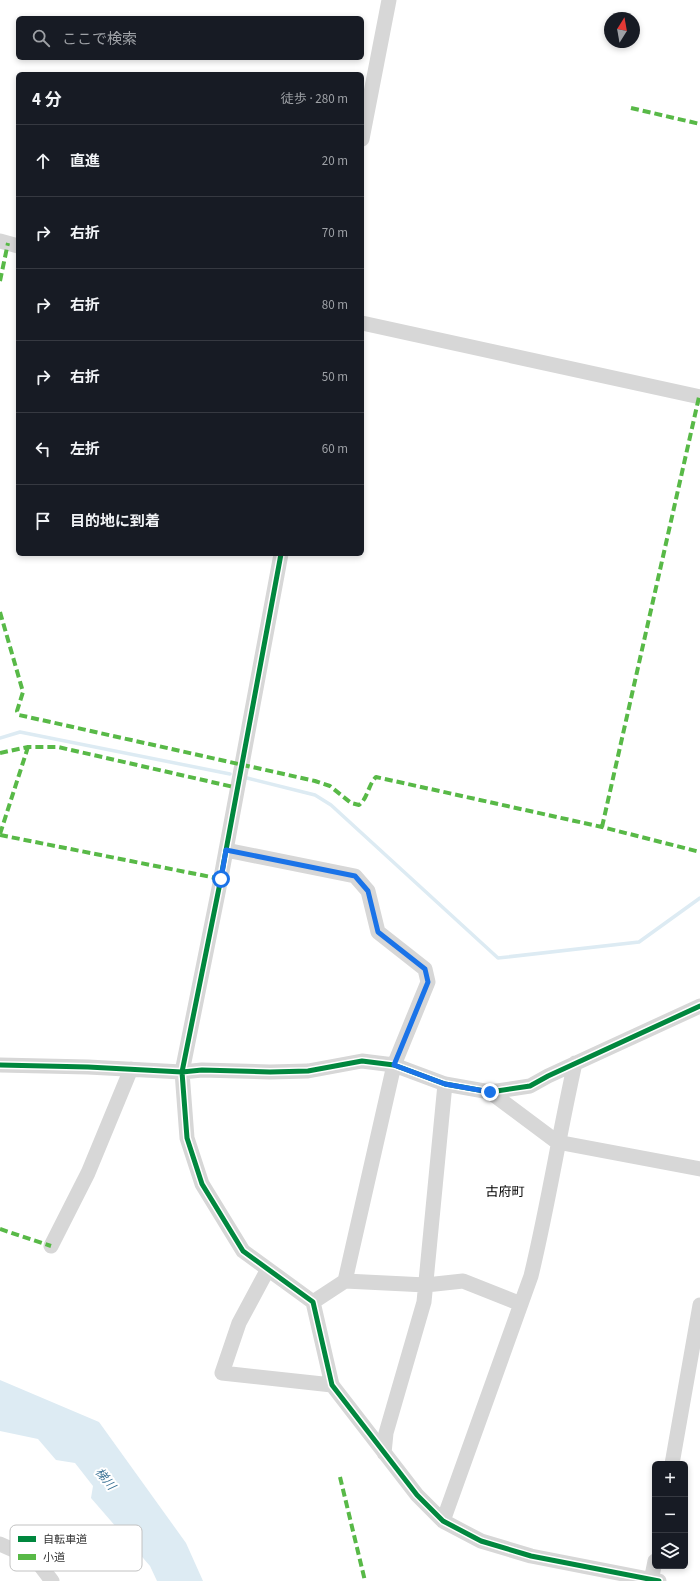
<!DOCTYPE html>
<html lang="ja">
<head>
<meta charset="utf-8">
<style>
	body { margin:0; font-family:"Source Sans 3","Noto Sans JP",sans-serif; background:#20242c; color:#f1f3f6 }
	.controls { position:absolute; right:12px; bottom:12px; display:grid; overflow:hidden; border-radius:6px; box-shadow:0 2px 6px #0003 }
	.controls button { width:36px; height:36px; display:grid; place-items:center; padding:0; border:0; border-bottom:1px solid #363941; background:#171b24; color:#f1f3f6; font:20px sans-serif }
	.compass { position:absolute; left:604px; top:12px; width:36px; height:36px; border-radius:50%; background:#171b24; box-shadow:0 2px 6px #0003; rotate:11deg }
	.stop { position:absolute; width:12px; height:12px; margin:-9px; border:3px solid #1a73e8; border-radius:50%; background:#fff }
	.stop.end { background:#1a73e8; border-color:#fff; box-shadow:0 1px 4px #0008 }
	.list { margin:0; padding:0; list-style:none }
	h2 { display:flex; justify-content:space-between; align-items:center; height:52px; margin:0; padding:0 16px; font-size:17px }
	h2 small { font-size:13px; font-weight:400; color:#9ea1a6 }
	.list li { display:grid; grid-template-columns:26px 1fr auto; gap:12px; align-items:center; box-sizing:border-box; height:72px; padding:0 16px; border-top:1px solid #363941 }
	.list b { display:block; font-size:15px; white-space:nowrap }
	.list em { font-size:13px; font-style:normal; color:#9ea1a6 }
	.icon { flex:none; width:22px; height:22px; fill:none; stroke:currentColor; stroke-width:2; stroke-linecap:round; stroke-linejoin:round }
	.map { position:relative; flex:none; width:700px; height:1581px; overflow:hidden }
	.search { position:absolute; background:#171b24; box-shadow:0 2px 6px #0003; left:16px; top:16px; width:348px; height:44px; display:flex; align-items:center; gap:10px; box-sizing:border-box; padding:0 14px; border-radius:6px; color:#9ea1a6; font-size:15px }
	.panel { position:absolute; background:#171b24; box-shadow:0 2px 6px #0003; left:16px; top:72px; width:348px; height:484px; border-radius:6px }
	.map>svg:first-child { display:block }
</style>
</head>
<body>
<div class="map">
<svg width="700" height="1581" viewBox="0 0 700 1581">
	<rect width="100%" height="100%" fill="#fff"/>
	<path fill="#ddebf3" d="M0,1380L99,1422L186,1543L203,1581H157L150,1566L91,1498L93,1486L75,1463L56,1460L38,1439L0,1431Z"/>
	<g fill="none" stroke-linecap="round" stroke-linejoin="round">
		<path stroke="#ddebf3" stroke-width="3.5" d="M0,738L20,732L230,774
			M247,778L315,795L331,805L498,958L639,942L700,898"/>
		<path stroke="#d7d7d7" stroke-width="15" d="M362,139L389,0
			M0,241L18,246
			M362,323L700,397
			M281,554L219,888L182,1072L187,1138L202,1184L243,1251L313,1302L332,1385L417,1495L443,1521L481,1541L531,1556L659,1581
			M226,850L355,876L368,891L378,932L425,969L428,982L394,1065L345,1281
			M0,1065L88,1067L182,1072L202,1070L270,1072L308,1071L362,1061L394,1065L445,1084L490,1092L530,1086L548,1076L700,1006
			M490,1092L557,1142L700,1169
			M51,1246L88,1173L131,1069
			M268,1269L239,1323L222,1373L332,1385
			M313,1302L345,1281L426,1285L463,1281L521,1304
			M384,1453L386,1433L424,1302L445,1084
			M672,1464L700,1305
			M443,1521L531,1276C548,1206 559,1134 575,1063
			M0,1544L36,1560L52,1581
			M651,1581L655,1561"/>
		<path stroke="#58b947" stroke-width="4" stroke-dasharray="8 4" stroke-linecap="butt" d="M631,108L700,124
			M0,281L8,243
			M0,612L23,692L17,711L19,715L315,781L330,786L351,803L359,805C368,798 368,785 376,777L602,827L700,852
			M0,753L28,747H58L238,788
			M602,827L699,397
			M0,834L28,747
			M0,835L221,879
			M0,1229L51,1246
			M340,1477L365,1581"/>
		<g stroke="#fff" stroke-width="8">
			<path id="cycleway" d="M281,554L219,888L182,1072L187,1138L202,1184L243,1251L313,1302L332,1385L417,1495L443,1521L481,1541L531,1556L659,1581
				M0,1065L88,1067L182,1072L202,1070L270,1072L308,1071L362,1061L394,1065L445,1084L490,1092L530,1086L548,1076L700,1006"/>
		</g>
		<use href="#cycleway" stroke="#00873e" stroke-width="5"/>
	</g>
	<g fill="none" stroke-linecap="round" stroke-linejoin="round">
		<path stroke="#1a73e8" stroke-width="5" d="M221,879L226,850L355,876L368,891L378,932L425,969L428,982L394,1065L445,1084L490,1092"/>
	</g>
	<g text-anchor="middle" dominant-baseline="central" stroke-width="4" stroke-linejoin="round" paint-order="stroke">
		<g font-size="12" font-style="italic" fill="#3f7597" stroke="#fff">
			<text transform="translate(105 1479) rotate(51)">梯川</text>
		</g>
		<g font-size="13" fill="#000" stroke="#fff">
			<text x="505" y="1192">古府町</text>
		</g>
	</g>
	<rect x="10" y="1525" width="132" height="46" rx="6" fill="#fff" stroke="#c2c2c2" stroke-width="1"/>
	<rect x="18" y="1536" width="18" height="6" fill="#00873e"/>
	<rect x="18" y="1554" width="18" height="6" fill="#58b947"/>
	<g font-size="11" fill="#333">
		<text x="43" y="1543">自転車道</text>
		<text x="43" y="1561">小道</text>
	</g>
</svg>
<div class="controls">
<button>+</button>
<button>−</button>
<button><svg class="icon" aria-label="layers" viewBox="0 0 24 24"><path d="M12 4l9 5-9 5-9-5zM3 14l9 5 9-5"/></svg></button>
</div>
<svg class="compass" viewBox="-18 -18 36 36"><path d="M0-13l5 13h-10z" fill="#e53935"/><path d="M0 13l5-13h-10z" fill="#9ea1a6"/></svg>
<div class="stop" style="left:221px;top:879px"></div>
<div class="stop end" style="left:490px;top:1092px"></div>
<div class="search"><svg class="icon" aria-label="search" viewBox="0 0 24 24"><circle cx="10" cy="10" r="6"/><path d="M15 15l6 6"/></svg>ここで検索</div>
<section class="panel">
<h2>4 分<small>徒歩 · 280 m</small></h2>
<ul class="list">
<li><svg class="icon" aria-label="ahead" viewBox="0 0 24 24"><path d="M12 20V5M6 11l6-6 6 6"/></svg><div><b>直進</b></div><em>20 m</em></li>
<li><svg class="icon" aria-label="right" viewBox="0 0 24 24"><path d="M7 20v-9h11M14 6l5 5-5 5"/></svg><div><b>右折</b></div><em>70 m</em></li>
<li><svg class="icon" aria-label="right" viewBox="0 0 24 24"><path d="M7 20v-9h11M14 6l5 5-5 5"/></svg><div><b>右折</b></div><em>80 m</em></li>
<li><svg class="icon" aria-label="right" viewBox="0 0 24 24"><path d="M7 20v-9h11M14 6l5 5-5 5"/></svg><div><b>右折</b></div><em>50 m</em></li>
<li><svg class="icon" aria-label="left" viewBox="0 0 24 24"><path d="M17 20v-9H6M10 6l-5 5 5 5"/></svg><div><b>左折</b></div><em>60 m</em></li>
<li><svg class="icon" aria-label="arrive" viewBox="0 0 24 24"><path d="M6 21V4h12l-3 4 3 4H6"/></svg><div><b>目的地に到着</b></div></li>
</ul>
</section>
</div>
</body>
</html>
